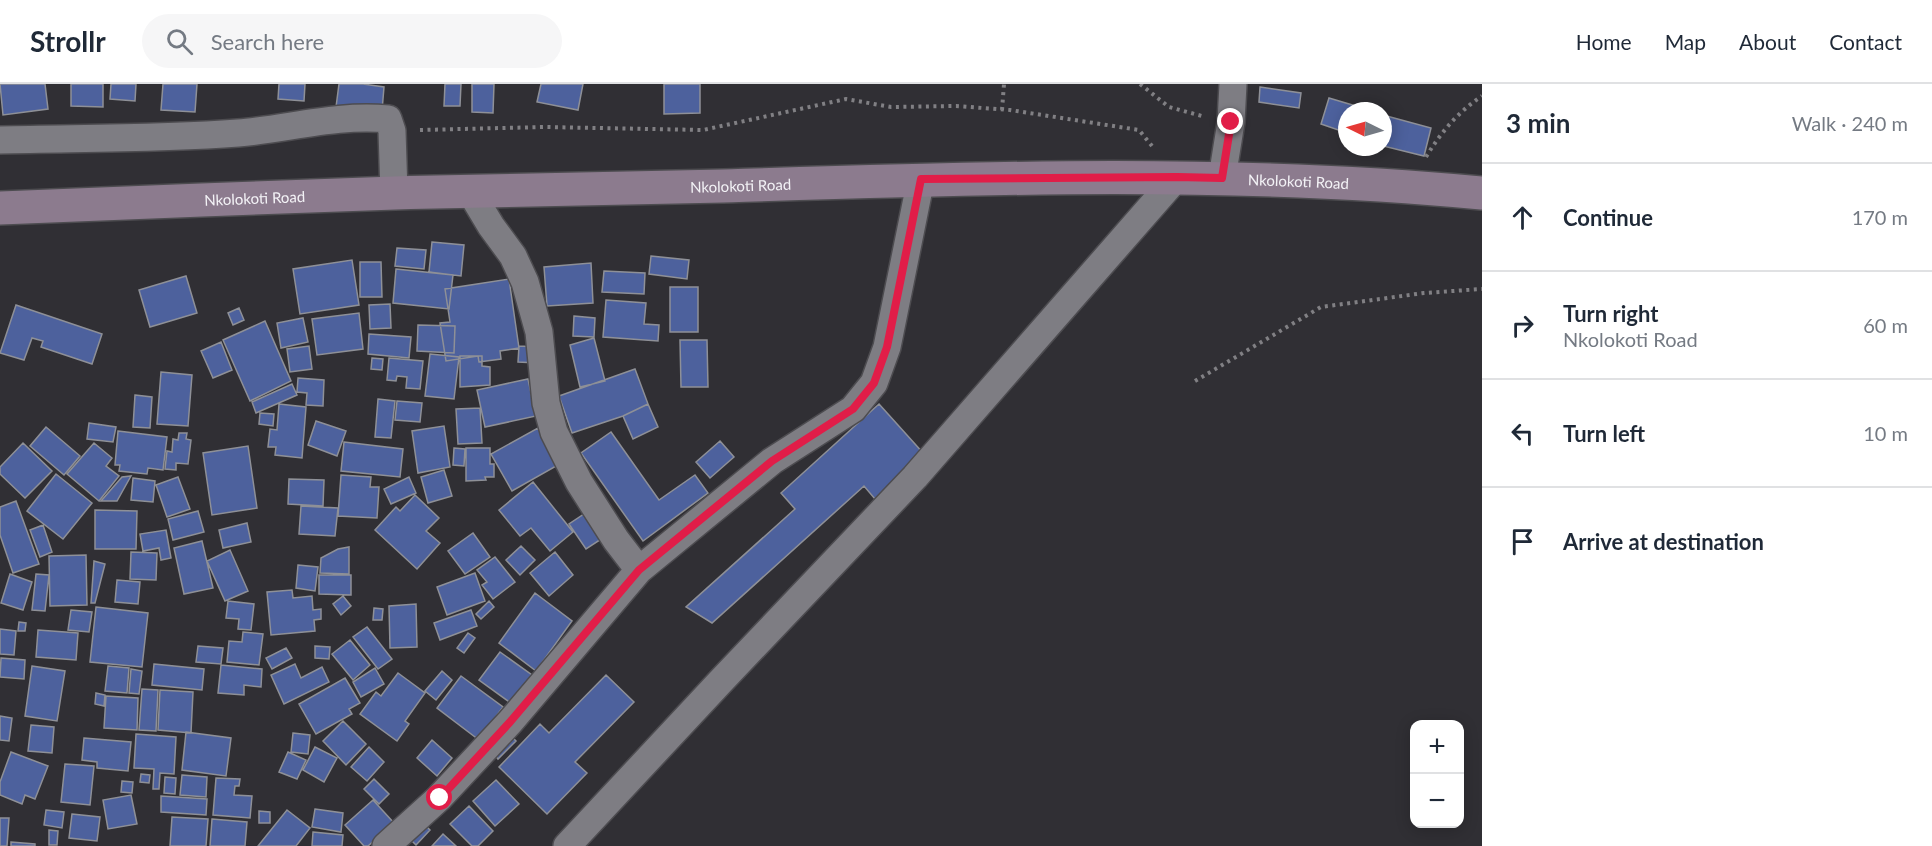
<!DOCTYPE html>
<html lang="en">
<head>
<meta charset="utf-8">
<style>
	body { margin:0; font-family:Lato,sans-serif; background:#f6f6f7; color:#1f2937 }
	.controls { position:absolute; right:18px; bottom:18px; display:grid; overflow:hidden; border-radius:12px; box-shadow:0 3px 15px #0003 }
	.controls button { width:54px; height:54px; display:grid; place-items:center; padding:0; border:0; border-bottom:2px solid #e0e1e3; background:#fff; color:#1f2937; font:30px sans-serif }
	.compass { position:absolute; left:1338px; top:18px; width:54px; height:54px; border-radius:50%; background:#fff; box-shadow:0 3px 15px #0003; rotate:275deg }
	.stop { position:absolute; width:18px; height:18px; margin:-14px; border:4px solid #e11d48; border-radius:50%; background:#fff }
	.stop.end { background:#e11d48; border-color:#fff; box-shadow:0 2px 6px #0008 }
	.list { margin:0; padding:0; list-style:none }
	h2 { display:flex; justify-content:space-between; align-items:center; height:78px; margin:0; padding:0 24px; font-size:26px }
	h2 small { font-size:20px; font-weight:400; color:#747a83 }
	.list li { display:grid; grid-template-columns:39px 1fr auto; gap:18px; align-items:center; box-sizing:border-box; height:108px; padding:0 24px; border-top:2px solid #e0e1e3 }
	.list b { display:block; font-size:22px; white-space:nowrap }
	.list p { margin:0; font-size:20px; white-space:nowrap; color:#747a83 }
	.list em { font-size:20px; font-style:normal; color:#747a83 }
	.icon { flex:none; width:33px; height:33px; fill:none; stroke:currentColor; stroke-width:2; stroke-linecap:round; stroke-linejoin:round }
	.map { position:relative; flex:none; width:1482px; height:762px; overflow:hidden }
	header { display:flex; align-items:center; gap:36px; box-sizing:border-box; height:84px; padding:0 30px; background:#fff; border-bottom:2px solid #e0e1e3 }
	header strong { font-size:28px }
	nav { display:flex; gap:33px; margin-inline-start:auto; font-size:21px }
	.search { width:420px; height:54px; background:#f6f6f7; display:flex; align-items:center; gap:15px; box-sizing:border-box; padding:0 21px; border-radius:33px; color:#747a83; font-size:22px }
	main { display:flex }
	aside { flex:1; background:#fff }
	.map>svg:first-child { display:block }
</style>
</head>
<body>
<header>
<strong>Strollr</strong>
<div class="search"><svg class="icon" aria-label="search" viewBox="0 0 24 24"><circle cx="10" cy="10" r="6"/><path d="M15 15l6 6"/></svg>Search here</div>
<nav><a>Home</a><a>Map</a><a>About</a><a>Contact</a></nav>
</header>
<main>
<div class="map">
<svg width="1482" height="762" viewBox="0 0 1482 762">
	<rect width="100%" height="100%" fill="#302f34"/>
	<path fill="#4d619d" stroke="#8e9097" stroke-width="1.5" d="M0,0H45L48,25L3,31Z
		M71,0H103V23L71,22Z
		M111,0H136L135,17L110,15Z
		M163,0H197L195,28L161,26Z
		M279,0H305L304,17L278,15Z
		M339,0H363L384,3L382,27L336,23Z
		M445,0H461L460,22H444Z
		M472,0H494L493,29L472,28Z
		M541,0H583L578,26L537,18Z
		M664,0H700V29L664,30Z
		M1260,3L1301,9L1299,24L1259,18Z
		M1329,14L1366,25L1365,27H1347V49L1321,40Z
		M1383,31L1431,44L1424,72L1383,62Z
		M432,158L464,161L461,192L429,188Z
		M397,164L426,166L424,185L395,182Z
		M651,172L689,176L687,195L649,190Z
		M352,176L359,221L300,230L293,185Z
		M360,178H381L382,213H360Z
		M591,179L593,219L547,222L544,183Z
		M396,185L453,191L449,225L393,219Z
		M604,187L645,189L644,210L602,208Z
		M186,192L197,229L150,243L139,206Z
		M509,195L519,264L500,267L501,275L479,278L478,272L446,277L440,239L450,238L445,205Z
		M670,203H698V248H670Z
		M606,216L646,219L644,240L659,241L658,257L603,253Z
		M390,220L391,244L370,245L369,221Z
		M16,221L102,250L92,280L41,263L43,257L32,254L24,276L0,269Z
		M239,224L244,236L233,241L228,229Z
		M359,229L363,265L317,271L312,235Z
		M574,232L595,234L594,253L573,252Z
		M303,234L308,258L281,264L277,239Z
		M265,237L291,297L250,317L223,256Z
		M418,241L455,242L454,269L417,267Z
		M369,250L411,253L409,274L368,270Z
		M594,254L605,297L580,303L570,261Z
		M680,256H707L708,303H681Z
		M221,258L232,286L213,294L201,267Z
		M309,262L312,285L290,288L287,265Z
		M519,262L537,263V279L518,278Z
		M430,270L459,273L454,315L425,312Z
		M460,272H482V282L490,283V301L460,303Z
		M372,274L383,275L382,286L371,285Z
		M389,274L423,277L420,305L406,304L407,293L397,292L396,297L387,296Z
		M635,285L648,320L623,332L572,349L559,312Z
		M161,288L192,291L188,342L157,340Z
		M298,294L324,296L323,322L306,321L307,309L297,308Z
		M528,295L536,332L485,343L477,306Z
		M292,300L297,311L256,329L252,318Z
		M135,311L152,313L150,344L133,343Z
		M378,315L395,317L391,354L375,353Z
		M397,317L422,319L420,338L395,336Z
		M279,320L306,323L302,374L275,371L276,363H268L270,345L277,346Z
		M648,320L658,343L633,355L623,332Z
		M879,320L924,370L875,415L864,402L712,539L686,523L795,425L781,409Z
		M480,324L482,359L458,360L456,325Z
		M260,329L274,330L273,342L259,340Z
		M316,337L346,347L337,372L308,361Z
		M89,339L116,343L113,358L87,355Z
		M444,342L450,383L418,389L412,347Z
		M46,343L80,372L64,391L30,362Z
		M538,344L558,381L512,407L491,370Z
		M118,347L167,353L163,386L148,384L147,390L119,387L120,381H115Z
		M611,348L659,416L695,391L708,409L643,457L581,369Z
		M179,349H187L186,355L191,356L188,380L176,379V386L165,385L167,367L172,368L173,355L178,356Z
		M720,357L734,373L710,394L696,378Z
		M344,358L403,365L400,393L341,387Z
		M23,359L52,387L25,414L0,390V383Z
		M94,359L112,374L106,382L119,392L99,417L67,390Z
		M248,362L257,424L212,431L203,369Z
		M454,364L465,365L464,382L453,381Z
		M466,364H490V380H494V393H485L486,396L466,397Z
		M444,386L452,412L428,419L421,393Z
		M56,390L92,419L63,455L27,427Z
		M341,391L371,393L370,403H379L377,434L338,432Z
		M131,392L117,417H101L122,393Z
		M178,393L190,425L167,433L156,401Z
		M409,393L416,409L391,420L384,405Z
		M133,394L155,397L153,418L131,416Z
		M289,395L324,396L323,422L288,420Z
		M533,398L573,448L550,467L531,444L520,452L499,426Z
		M415,411L439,434L426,447L440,459L417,485L375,446L396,423L400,427Z
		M16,417L39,480L13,489L0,451V423Z
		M301,422L338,424L335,452L299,450Z
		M593,424L609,450L586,465L569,440Z
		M95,426L137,427L136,465H95Z
		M198,427L204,448L173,456L168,435Z
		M247,439L251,458L223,464L219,446Z
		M43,441L52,468L40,473L30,446Z
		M166,446L171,474L161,476L159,464L143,467L140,450Z
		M473,449L490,473L465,490L448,467Z
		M202,457L213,504L184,510L174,464Z
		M521,462L535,476L520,491L506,476Z
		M349,463V490L320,489L321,474L338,465Z
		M230,466L248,507L225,517L207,477Z
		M131,468L157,469L156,496L130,495Z
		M555,468L573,491L549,512L530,489Z
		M86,471L87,521L50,522L49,472Z
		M495,473L515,498L493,515L482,501L487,498L477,486Z
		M94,477L105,480L95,519H91Z
		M298,481L318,483L315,507L296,504Z
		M475,489L485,517L447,531L437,503Z
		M10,490L32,498L23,526L1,519Z
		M36,490L49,491L45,527L32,526Z
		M319,491H351V511L319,510Z
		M117,496L140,498L138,520L115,518Z
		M292,506L293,514L312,512L313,526L321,525V535L314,536L315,547L271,551L267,508Z
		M535,509L572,537L536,587L499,559Z
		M343,512L351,522L341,531L333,520Z
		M228,517L254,520L251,546L238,545L239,535L226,534Z
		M489,517L494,523L481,535L476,530Z
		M416,520L417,563L390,564L389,522Z
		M96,523L148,529L142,583L90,578Z
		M374,524L383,525L382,536H373Z
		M71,526L92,528L89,548L68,546Z
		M471,526L477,542L440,556L434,539Z
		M19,538L26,539L25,547H18Z
		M367,543L392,575L378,585L353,553Z
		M0,545L16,547L14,571L0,570Z
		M38,546L78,549L76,576L36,573Z
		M243,548L263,550L259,581L227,578L229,557L242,558Z
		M468,549L475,554L464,569L457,564Z
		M350,556L370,581L353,596L332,570Z
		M198,562L223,564L221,580L196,578Z
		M315,562L330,563L329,575L315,574Z
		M286,564L292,574L272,585L266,574Z
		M500,568L532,591L512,620L479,596Z
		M1,574L25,576L24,595L0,593Z
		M154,580L204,585L202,606L152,601Z
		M295,580L301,594L322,583L329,598L284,620L271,591Z
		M221,581L262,585L261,603L244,601V611L218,609Z
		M32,582L65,587L57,637L25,632Z
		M108,582L129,584L127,609L105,607Z
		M375,584L384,600L361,613L353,598Z
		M131,585L142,587L139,610L129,609Z
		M442,587L452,596L436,616L425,607Z
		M398,589L425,609L405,637L409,640L397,657L360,630L376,608L381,612Z
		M606,591L634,618L575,678L587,689L547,730L499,683L540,640L549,649Z
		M461,592L503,623L479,656L437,624Z
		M345,594L360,619L349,625L352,630L316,650L299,620Z
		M142,605L158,606L156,647L139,646Z
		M160,606L193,608L191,649L158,646Z
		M96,609L105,611L104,622L95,620Z
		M106,612L138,614L137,646L104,644Z
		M0,632L12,634L9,657L0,656Z
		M343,637L366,660L346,681L323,657Z
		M31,641L54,643L52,669L28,667Z
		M186,648L231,654L226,692L182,686Z
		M293,649L310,651L308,670L291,668Z
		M508,649L516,657L498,675L491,666Z
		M136,650L176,653L174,690L160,689L159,705H153L154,685L134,684Z
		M84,654L131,658L128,687L97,684V678L82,676Z
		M432,656L452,674L437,692L417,674Z
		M315,663L337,674L324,698L303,686Z
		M369,663L384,678L367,697L351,683Z
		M11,668L48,682L35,715L25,711L22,720L0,711V698Z
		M288,668L306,676L297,695L279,688Z
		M65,680L94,682L90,721L61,718Z
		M141,690L150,691L149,699L140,698Z
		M182,691L207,693L206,713L180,711Z
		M165,693L176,694L175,710L164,709Z
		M216,694L240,695L239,702H235L234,711L252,712L250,734L213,731Z
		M374,695L389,710L379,720L364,705Z
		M496,696L519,720L495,742L473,717Z
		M122,697L133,698L132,709L121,708Z
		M131,711L137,740L108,745L103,716Z
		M161,712L207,715L206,731L161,728Z
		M373,716L394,739L368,762H364L345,741Z
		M469,722L493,747L478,762H472L450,740Z
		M315,725L343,729L341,748L312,743Z
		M46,726L64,728L62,744L44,741Z
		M287,726L310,744L296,762H258Z
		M259,727L270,728V739H259Z
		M72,730L100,733L97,757L69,754Z
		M172,733L208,735L206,762H170Z
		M0,734H9L7,762H0Z
		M212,735L247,738L245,762H210Z
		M422,738L430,746L416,761L408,753Z
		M49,746L58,747L57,761H49Z
		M313,748L343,751L342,762H312Z
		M443,750L456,762H432Z
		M11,758L35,760V762H11Z"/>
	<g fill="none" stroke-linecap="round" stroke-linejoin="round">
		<g stroke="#4d4c50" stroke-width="30">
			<path id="minor" d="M0,56C79,54 159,55 238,49C288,45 337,30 388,35L392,47L394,109
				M1222,94L1231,38L1233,0
				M470,107L491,142L513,172L525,198L539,248L546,319L554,348L579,398L616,456L639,486
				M386,762L439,714L510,638L639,486L772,377L853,325L874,299L887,263L921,95
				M567,762L721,597L915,393L1177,93"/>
		</g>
		<g stroke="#4d4c50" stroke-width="36">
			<g id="secondary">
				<path id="s1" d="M0,124C132,119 263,113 395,109C504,106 613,105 723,102C976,94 1229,85 1482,109"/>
			</g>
		</g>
		<path stroke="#818084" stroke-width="4" stroke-dasharray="3 4.5" stroke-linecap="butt" d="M1140,0L1169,23L1202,32
			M1002,26L1004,0
			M420,46L544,43L703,46L846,15L891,23L956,22L1010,26L1139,46L1152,62
			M1426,73C1441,48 1458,28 1482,12
			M1195,297L1321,223L1424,209L1482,205"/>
		<use href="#minor" stroke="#7e7d83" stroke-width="27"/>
		<use href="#secondary" stroke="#8c7b8e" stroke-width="33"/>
	</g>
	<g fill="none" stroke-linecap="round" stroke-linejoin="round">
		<path stroke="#e11d48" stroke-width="8" d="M440,714L510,638L639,486L772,377L853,325L874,299L887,263L921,95L1177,93L1222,94L1231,38"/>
	</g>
	<g text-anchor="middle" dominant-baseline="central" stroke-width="4.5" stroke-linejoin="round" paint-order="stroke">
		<g font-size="15" fill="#f3f2f6" stroke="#18171a">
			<text stroke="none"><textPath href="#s1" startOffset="1299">Nkolokoti Road</textPath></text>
			<text stroke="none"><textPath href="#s1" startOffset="741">Nkolokoti Road</textPath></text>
			<text stroke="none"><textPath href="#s1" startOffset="255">Nkolokoti Road</textPath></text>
		</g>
	</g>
</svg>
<div class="controls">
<button>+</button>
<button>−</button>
</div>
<svg class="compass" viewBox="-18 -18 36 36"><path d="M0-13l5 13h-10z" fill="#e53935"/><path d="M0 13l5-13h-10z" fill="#747a83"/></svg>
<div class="stop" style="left:440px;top:714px"></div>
<div class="stop end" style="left:1231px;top:38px"></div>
</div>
<aside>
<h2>3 min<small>Walk · 240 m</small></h2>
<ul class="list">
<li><svg class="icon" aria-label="ahead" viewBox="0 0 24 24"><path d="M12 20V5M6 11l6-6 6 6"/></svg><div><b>Continue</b></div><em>170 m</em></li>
<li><svg class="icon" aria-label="right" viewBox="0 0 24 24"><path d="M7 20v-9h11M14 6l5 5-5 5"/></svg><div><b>Turn right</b><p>Nkolokoti Road</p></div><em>60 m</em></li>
<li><svg class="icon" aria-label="left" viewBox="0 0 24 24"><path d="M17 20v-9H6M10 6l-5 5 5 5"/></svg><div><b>Turn left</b></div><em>10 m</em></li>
<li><svg class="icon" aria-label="arrive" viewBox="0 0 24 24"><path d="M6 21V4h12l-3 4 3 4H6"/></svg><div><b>Arrive at destination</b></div></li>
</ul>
</aside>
</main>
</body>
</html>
